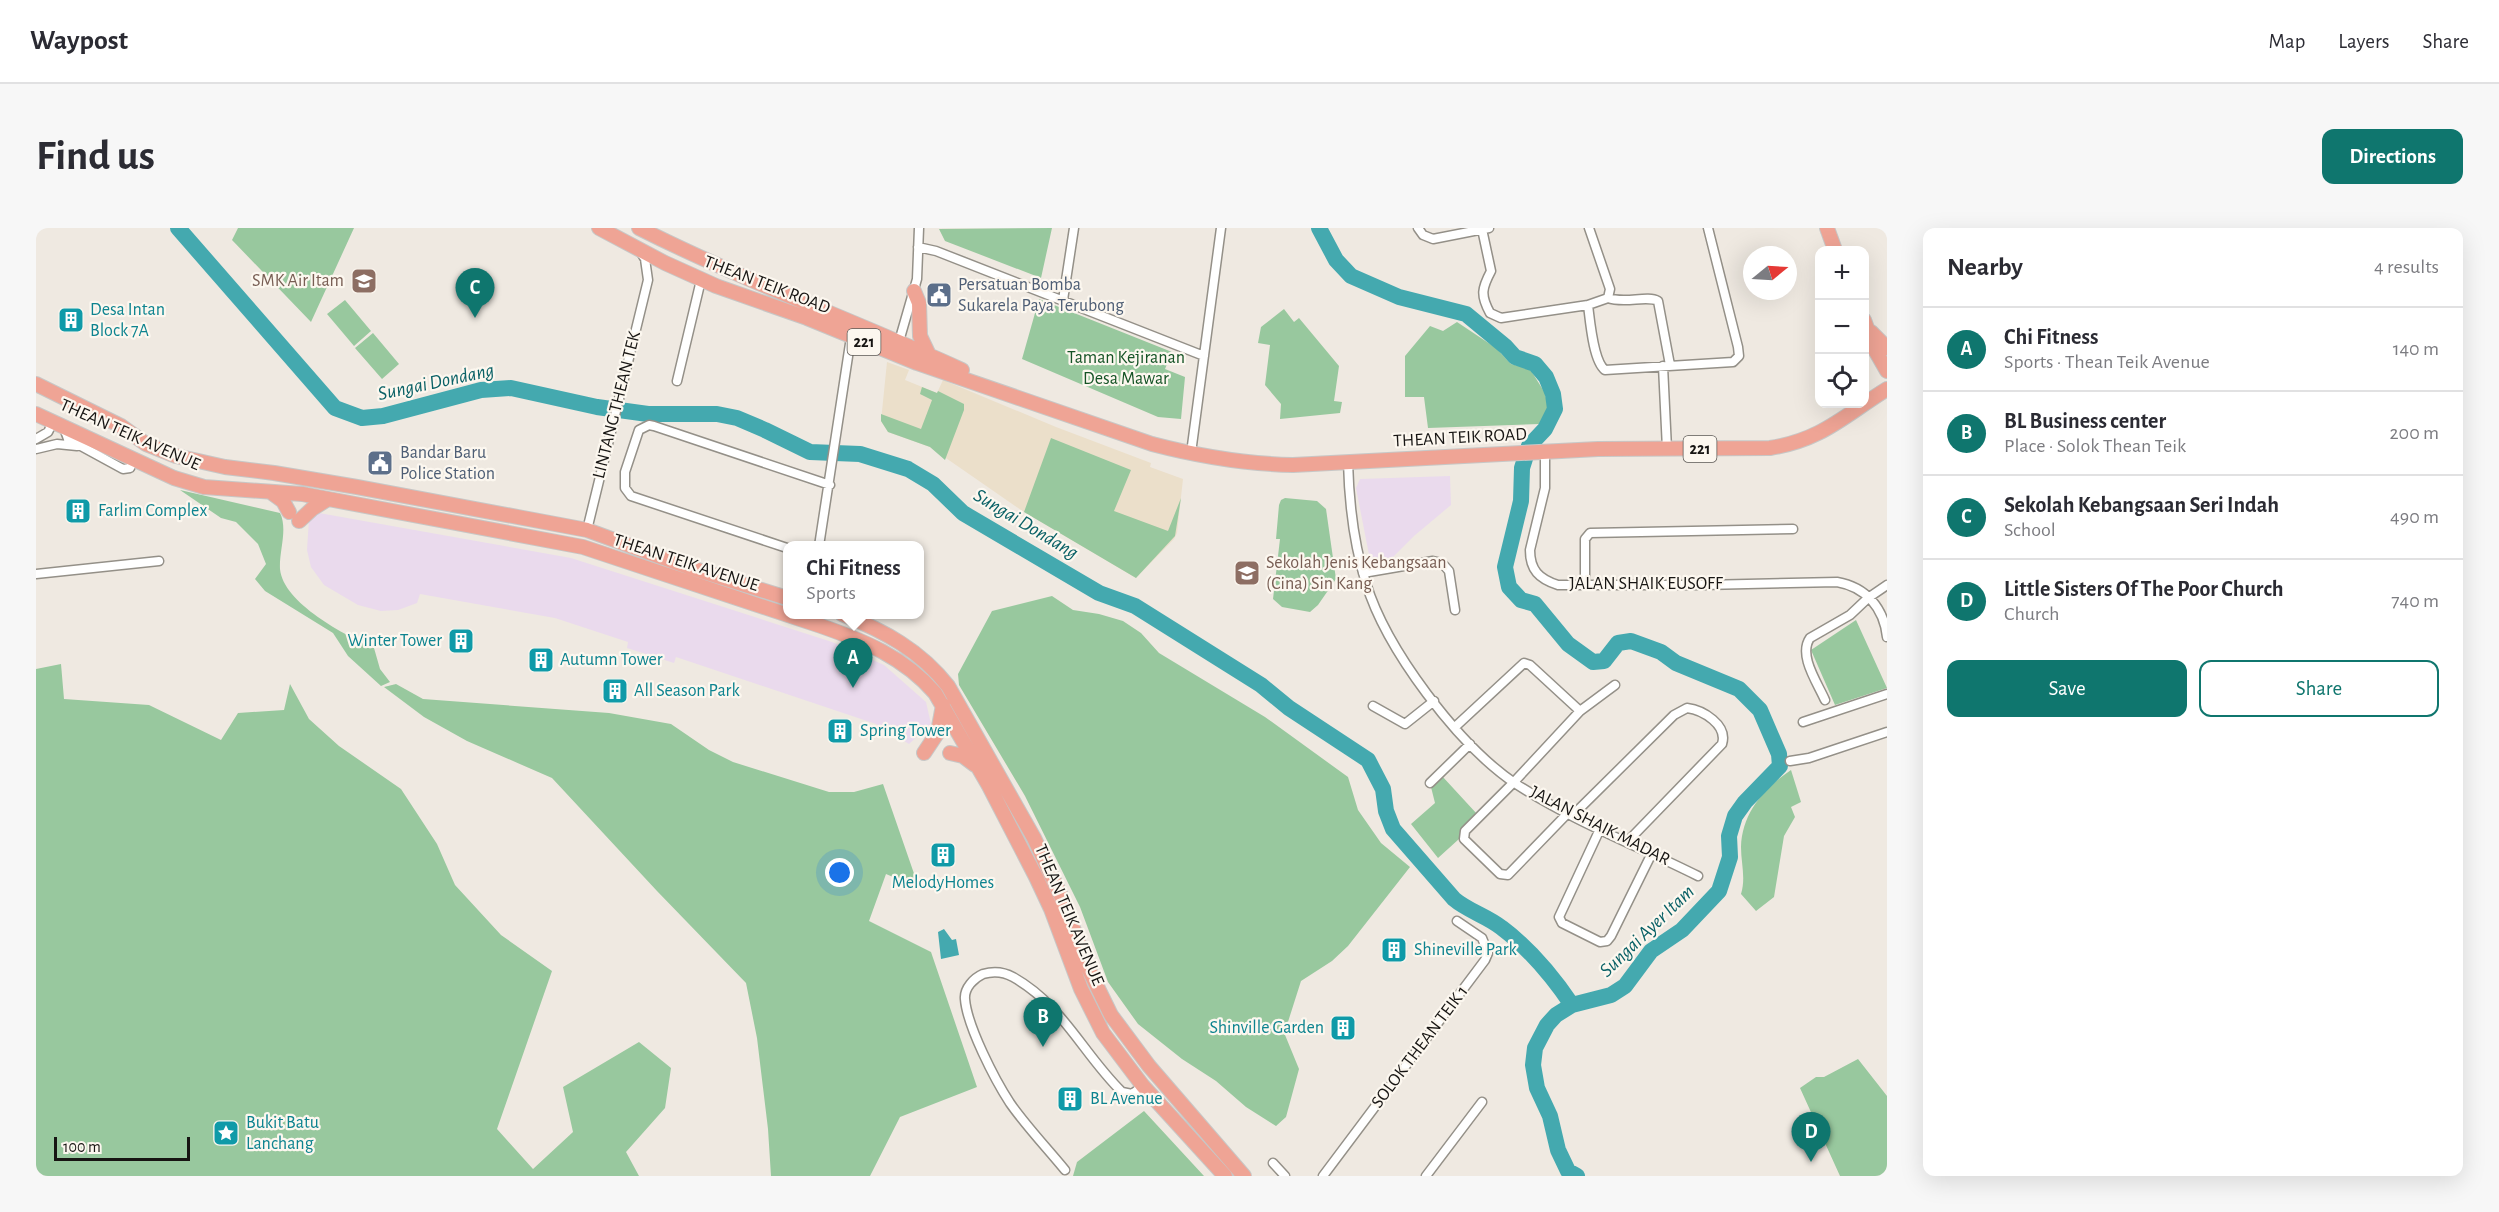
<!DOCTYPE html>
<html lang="en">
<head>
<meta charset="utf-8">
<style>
	body { margin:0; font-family:"Alegreya Sans",sans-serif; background:#f7f7f7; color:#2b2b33 }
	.controls { position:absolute; right:18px; top:18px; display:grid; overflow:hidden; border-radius:12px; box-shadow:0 6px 24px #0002 }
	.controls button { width:54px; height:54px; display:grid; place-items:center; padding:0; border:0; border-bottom:2px solid #e1e1e2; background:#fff; color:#2b2b33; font:30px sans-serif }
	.compass { position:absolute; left:1707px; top:18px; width:54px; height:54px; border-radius:50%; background:#fff; box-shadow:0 6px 24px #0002; rotate:72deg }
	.scale { position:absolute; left:18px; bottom:15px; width:136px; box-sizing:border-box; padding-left:6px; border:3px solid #171513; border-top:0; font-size:16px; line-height:21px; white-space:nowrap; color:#171513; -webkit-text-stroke:4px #fcf7ef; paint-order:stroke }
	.you { position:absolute; left:804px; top:645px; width:21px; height:21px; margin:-15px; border:4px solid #fff; border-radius:50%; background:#1a73e8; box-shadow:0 0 0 9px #1a73e833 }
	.badge { display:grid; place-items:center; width:39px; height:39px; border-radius:50%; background:#0f766e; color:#fff; font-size:20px; font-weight:700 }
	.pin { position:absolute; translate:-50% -50px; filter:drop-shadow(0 2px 3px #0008) }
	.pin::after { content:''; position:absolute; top:32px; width:21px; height:18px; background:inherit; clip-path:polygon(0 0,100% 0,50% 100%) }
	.popup { position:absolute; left:747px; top:313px; width:141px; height:78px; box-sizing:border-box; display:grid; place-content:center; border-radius:12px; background:#fff; filter:drop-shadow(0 2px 4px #0005); font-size:20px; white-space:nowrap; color:#7c7c81 }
	.popup b { font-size:22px; color:#2b2b33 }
	.popup::after { content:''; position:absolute; left:50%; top:100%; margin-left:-12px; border:12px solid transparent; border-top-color:#fff }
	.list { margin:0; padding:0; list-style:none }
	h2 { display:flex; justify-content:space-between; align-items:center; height:78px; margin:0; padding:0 24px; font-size:26px }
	h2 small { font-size:20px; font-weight:400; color:#7c7c81 }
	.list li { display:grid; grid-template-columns:39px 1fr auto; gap:18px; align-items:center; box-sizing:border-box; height:84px; padding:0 24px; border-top:2px solid #e1e1e2 }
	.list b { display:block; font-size:22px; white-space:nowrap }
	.list p { margin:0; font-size:20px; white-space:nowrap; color:#7c7c81 }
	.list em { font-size:20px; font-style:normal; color:#7c7c81 }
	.actions { display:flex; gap:12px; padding:18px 24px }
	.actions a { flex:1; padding:14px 0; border:2px solid #0f766e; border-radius:12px; text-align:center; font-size:21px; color:#0f766e }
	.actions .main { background:#0f766e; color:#fff }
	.icon { flex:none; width:33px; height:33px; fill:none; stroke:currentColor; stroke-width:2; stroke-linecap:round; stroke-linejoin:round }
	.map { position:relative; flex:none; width:1851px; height:948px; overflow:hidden; border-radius:12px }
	header { display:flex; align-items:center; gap:36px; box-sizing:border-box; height:84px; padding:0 30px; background:#fff; border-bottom:2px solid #e1e1e2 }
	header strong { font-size:28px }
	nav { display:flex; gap:33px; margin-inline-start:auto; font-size:21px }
	.intro { display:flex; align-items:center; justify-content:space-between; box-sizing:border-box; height:144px; padding:0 36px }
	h1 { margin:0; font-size:42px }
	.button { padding:15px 27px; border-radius:12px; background:#0f766e; color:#fff; font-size:21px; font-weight:700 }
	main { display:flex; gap:36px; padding:0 36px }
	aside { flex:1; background:#fff; border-radius:12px; box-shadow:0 6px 24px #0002 }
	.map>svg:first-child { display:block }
</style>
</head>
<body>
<header>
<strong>Waypost</strong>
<nav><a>Map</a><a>Layers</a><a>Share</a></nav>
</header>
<div class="intro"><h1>Find us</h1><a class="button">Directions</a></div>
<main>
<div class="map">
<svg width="1851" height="948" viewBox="0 0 1851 948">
	<rect width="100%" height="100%" fill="#efe9e1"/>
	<path fill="#eadaed" d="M1414,248L1415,277L1378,308L1350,336L1340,340L1335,337L1320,260L1324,251Z
		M283,285L535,330L796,414L848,437L890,474L895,496L873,516L840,496L640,429L638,435L591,420L592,414L519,390L384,366L381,375L362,382L345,383L322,377L288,357L275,339L271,322L273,291Z"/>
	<path fill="#ebdfca" d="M851,134L873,142L869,152L901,165L907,152L1020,199L1115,235L1114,239L1147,251L1141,305L1138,311L1100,350L985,282L894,219L852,204L845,193Z"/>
	<path fill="#98c89e" d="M202,0H318L275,94L196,12Z
		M1016,0L1005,50L909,13L903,1Z
		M1003,71L1136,124L1129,141L1149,149L1145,191L1122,189L986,131Z
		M309,72L335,103L318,118L291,86Z
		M1248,81L1258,94L1263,90L1303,138L1298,173L1306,174L1304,185L1244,191L1245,176L1229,157L1234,117L1222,115L1225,99Z
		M1421,94L1460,120L1475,136L1494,141L1509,165L1512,181L1504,196L1392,200L1388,169H1369V128L1394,98L1407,103Z
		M337,105L363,136L346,151L319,120Z
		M886,159L901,165L902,163L928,176V182L909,232L894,219L852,204L845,193V186L885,201L896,172L884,166Z
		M1015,210L1095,242L1078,283L1132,303L1145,270L1139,308L1100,350L988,284Z
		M144,262L244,285C252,301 243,323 244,341C247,375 310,408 338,420L344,441L354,454L345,458L312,428L297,405L229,363L219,351L230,336L222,316L200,294L185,290Z
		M1249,270L1281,273L1290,281L1300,351L1282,377L1274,384L1246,379L1237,371L1244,311H1240L1243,277L1245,272Z
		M1016,368L1037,382L1063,386L1087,393L1105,405L1123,425L1229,489L1312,549L1322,582L1345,615L1374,639L1312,718L1296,733L1265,753L1251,797L1247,802L1263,841L1250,889L1240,898L1210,879L1180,853L1146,831L1102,796L1072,754L1044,679L989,568L923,457L922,446L956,383Z
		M1820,392L1851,460L1799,477L1775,422Z
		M25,436L28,471L113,477L185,512L202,485L248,482L254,456L273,491L303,518L365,561L401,616L419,657L465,707L516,743L461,901L497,941L537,904L527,859L603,814L635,840L629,880L590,924L603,948H0V441Z
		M360,456L387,471L573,485L635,496L673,522L697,534L793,564H818L847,556L883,660L850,646L833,693L895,724L941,859L864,889L834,948H735L732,901L721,810L710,755L621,663L516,550L431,513L388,489L348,459Z
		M1755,542L1765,574L1755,579L1759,589L1748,608L1738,669L1720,683L1705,666C1710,650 1705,635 1705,619C1706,585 1728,560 1755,542Z
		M1406,548L1441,586L1425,603L1423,611L1402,630L1375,596L1399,575L1395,559Z
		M1822,831L1851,868V948H1804L1764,860L1780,849H1788Z
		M1108,883L1168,948H1037L1041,934Z"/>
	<path fill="#44a9af" d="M908,701L916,712L920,711L923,727L905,731L902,704Z"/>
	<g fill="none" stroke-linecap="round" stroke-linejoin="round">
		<path stroke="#44a9af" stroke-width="16" d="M142,0L299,180L326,190L347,188L445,162L475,160L561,179L612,186H681L701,190L729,202L774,224L824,226L872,241L897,256L927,285L1063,365L1099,378L1225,457L1253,480L1332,532L1347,561L1350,583L1357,601L1418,671C1432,683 1451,688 1466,700C1494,721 1517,749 1536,777
			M1283,0L1300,32L1315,48L1363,69L1430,86L1470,119L1479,129L1499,136L1510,149L1517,166L1519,181L1509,201L1493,218L1486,240L1485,273L1469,339L1473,359L1485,372L1499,376L1532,416L1557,434L1568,433L1582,415L1595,413L1625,424L1640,435L1703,461L1724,482L1743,526L1744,538L1709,574L1699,588L1693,608L1694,629L1683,663L1646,702L1615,723L1589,758L1575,767L1536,777L1520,787L1511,797L1499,820L1497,837L1501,860L1514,888L1522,922L1532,943L1541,948"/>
		<g stroke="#949088" stroke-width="11">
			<path id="minor" d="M1382,0L1387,7L1397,11L1453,0
				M1446,1L1455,43C1446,60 1444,67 1454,85L1465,90L1552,77L1572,70L1574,61L1553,0
				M882,19L900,23L1168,128
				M1572,70C1589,76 1611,67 1622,73L1634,137
				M1027,72L1038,0
				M1552,77C1554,92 1557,133 1569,142L1697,134L1703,128L1702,119L1672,0
				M862,117L881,51L883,0
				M1627,138L1631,221
				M641,153L665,52
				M28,200L32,211L87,241L94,240L97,232
				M0,211L12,204L17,194
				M0,221L21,216L41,218
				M1509,223V260L1494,322C1494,342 1503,351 1522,357H1667L1801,354C1830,359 1848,380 1851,409
				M1155,225L1185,0
				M1312,234C1313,273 1318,317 1330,355C1350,421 1422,517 1480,556C1537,593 1602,618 1662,648
				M551,302L612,52L609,31L604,23
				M783,318L815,109
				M751,320L595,268L589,260V244L603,202L613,197L618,198L794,257
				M1327,345L1397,333L1406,335L1413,343L1419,382
				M0,346L123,333
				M1549,357V311L1554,305L1757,301
				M1789,472C1781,454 1762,427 1774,410L1814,387L1832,370L1851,357
				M1337,478L1369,496L1398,473
				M1767,494L1851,466
				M1419,499L1488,435L1494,437L1544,483
				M1754,533L1773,530L1851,504
				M1394,555L1434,516
				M1531,586L1472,647L1464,646L1428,611L1429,603L1478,554L1544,483L1579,457
				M1536,588L1638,487L1651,480C1667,482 1692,497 1686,516L1592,613
				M1564,601L1523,689L1526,695L1564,714L1571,713L1575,708L1616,625
				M1237,935L1249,948
				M1029,942C1011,920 990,898 974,875C959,852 931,798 929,771C928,760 938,750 947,746C957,743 968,744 977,749C1027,777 1047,826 1086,864L1096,866L1107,858
				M1287,948L1449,732L1452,725L1446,710L1421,693
				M1390,948L1446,874"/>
		</g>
		<g stroke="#c7c7c6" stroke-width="16">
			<path id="primary" d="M563,0L629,35L680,58L771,90L881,135L1116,216C1162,228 1210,236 1257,237L1562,221L1734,220C1786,212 1809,187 1851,161
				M603,0C708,53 819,93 926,142
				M1791,0L1799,22
				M878,63L883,75L884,108L893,127
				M1828,92L1839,122L1851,143
				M1835,104L1851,120
				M0,156L85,198L110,216L140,228L189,239L238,245L321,259L551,302L652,339L751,370
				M0,186L138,250L168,259L266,266L547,319L785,398C828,413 868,429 899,465L953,558L1000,649L1015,681L1045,761L1067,805L1107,858L1189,948
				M236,265L247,273L253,284
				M263,293L276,281L292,271
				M806,386C848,403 884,422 912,458L998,610L1025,668L1052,740L1075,787L1113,838L1208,948
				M888,525L902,504L907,477
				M914,525L927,528L939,537"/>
		</g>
		<use href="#minor" stroke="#fff" stroke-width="8"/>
		<use href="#primary" stroke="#efa495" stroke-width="14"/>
	</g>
	<defs>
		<g id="school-square" transform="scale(1.35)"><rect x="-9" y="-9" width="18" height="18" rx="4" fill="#8d6e63" stroke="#fcf7ef"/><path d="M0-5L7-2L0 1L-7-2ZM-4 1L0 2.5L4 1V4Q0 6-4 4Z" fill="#fff"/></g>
		<g id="civic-square" transform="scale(1.35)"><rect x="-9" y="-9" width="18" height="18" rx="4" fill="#5c6f8a" stroke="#fcf7ef"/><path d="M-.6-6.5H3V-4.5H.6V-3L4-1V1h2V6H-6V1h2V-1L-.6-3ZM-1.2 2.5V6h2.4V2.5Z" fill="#fff"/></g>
		<g id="building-square" transform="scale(1.35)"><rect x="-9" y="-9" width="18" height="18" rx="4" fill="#0f9aa8" stroke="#fcf7ef"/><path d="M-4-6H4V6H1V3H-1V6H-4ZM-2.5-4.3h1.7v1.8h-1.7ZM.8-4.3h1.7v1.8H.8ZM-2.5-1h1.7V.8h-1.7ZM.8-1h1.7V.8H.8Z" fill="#fff"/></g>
		<g id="sight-square" transform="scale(1.35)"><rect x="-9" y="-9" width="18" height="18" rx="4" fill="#0f9aa8" stroke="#fcf7ef"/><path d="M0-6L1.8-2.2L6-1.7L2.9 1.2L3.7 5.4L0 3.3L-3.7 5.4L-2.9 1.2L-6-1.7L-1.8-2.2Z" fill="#fff"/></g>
	</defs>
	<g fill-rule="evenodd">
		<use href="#school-square" x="328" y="53"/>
		<use href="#civic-square" x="903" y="67"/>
		<use href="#building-square" x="35" y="92"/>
		<use href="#civic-square" x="344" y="235"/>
		<use href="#building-square" x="42" y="283"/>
		<use href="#school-square" x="1211" y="345"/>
		<use href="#building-square" x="425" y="413"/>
		<use href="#building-square" x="505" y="432"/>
		<use href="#building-square" x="579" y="463"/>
		<use href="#building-square" x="804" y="503"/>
		<use href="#building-square" x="907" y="627"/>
		<use href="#building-square" x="1358" y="722"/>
		<use href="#building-square" x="1307" y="800"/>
		<use href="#building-square" x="1034" y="871"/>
		<use href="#sight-square" x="190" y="905"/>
	</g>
	<g text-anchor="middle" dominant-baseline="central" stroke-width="4.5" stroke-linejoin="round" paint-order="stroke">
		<g fill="#fcf7ef" stroke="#5c5955" stroke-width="1.5">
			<rect x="811.5" y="101" width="33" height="26" rx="4.5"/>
			<rect x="1647.5" y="208" width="33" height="26" rx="4.5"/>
		</g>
		<g font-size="16" font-weight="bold" fill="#171513">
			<text x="828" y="114">221</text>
			<text x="1664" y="221">221</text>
		</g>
		<g font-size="18" fill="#785e54" stroke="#fcf7ef" text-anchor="end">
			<text x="308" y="53">SMK Air Itam</text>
			<text x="1230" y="335" text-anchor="start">Sekolah Jenis Kebangsaan<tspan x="1230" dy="21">(Cina) Sin Kang</tspan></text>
		</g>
		<g font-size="18" fill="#171513" stroke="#fcf7ef">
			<text transform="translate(731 57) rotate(21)">THEAN TEIK ROAD</text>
			<text transform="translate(581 177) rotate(-76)">LINTANG THEAN TEK</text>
			<text transform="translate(94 207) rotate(24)">THEAN TEIK AVENUE</text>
			<text transform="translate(1424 210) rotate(-3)">THEAN TEIK ROAD</text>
			<text transform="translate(650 335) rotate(18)">THEAN TEIK AVENUE</text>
			<text x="1610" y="356">JALAN SHAIK EUSOFF</text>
			<text transform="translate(1564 598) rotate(27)">JALAN SHAIK MADAR</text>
			<text transform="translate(1033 687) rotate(67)">THEAN TEIK AVENUE</text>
			<text transform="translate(1384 819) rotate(-53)">SOLOK THEAN TEIK 1</text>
		</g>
		<g font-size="18" fill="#4e5e75" stroke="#fcf7ef" text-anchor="start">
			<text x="922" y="57">Persatuan Bomba<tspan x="922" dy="21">Sukarela Paya Terubong</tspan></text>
			<text x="364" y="225">Bandar Baru<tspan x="364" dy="21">Police Station</tspan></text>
		</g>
		<g font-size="18" fill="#0d838f" stroke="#fcf7ef" text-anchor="start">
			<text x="54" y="82">Desa Intan<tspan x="54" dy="21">Block 7A</tspan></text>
			<text x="62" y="283">Farlim Complex</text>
			<text x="406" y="413" text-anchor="end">Winter Tower</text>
			<text x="524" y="432">Autumn Tower</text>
			<text x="598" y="463">All Season Park</text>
			<text x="824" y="503">Spring Tower</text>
			<text x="907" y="655" text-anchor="middle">MelodyHomes</text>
			<text x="1378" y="722">Shineville Park</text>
			<text x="1288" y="800" text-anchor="end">Shinville Garden</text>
			<text x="1054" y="871">BL Avenue</text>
			<text x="210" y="895">Bukit Batu<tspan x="210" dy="21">Lanchang</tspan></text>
		</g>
		<g font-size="18" fill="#145325" stroke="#fcf7ef">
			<text x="1090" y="130">Taman Kejiranan<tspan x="1090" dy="21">Desa Mawar</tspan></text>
		</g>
		<g font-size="20" font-style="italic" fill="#0a6166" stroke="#fcf7ef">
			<text transform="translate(400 154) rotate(-12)">Sungai Dondang</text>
			<text transform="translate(990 296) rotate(31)">Sungai Dondang</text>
			<text transform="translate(1611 703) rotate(-44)">Sungai Ayer Itam</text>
		</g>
	</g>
</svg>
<div class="controls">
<button>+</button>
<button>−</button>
<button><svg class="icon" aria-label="locate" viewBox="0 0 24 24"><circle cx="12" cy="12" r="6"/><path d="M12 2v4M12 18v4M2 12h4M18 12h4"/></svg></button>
</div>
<svg class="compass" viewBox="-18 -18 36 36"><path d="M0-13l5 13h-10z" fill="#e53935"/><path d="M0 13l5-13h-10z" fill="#7c7c81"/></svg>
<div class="scale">100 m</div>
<div class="you"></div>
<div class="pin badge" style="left:817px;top:460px">A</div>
<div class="popup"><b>Chi Fitness</b>Sports</div>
<div class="pin badge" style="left:1007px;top:819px">B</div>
<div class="pin badge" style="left:439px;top:90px">C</div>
<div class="pin badge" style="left:1775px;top:934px">D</div>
</div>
<aside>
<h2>Nearby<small>4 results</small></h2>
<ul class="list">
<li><span class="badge">A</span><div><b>Chi Fitness</b><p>Sports · Thean Teik Avenue</p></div><em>140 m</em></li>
<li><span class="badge">B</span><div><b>BL Business center</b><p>Place · Solok Thean Teik</p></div><em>200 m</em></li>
<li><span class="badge">C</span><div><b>Sekolah Kebangsaan Seri Indah</b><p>School</p></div><em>490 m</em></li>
<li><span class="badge">D</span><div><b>Little Sisters Of The Poor Church</b><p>Church</p></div><em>740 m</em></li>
</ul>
<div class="actions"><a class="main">Save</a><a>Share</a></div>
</aside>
</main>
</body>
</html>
